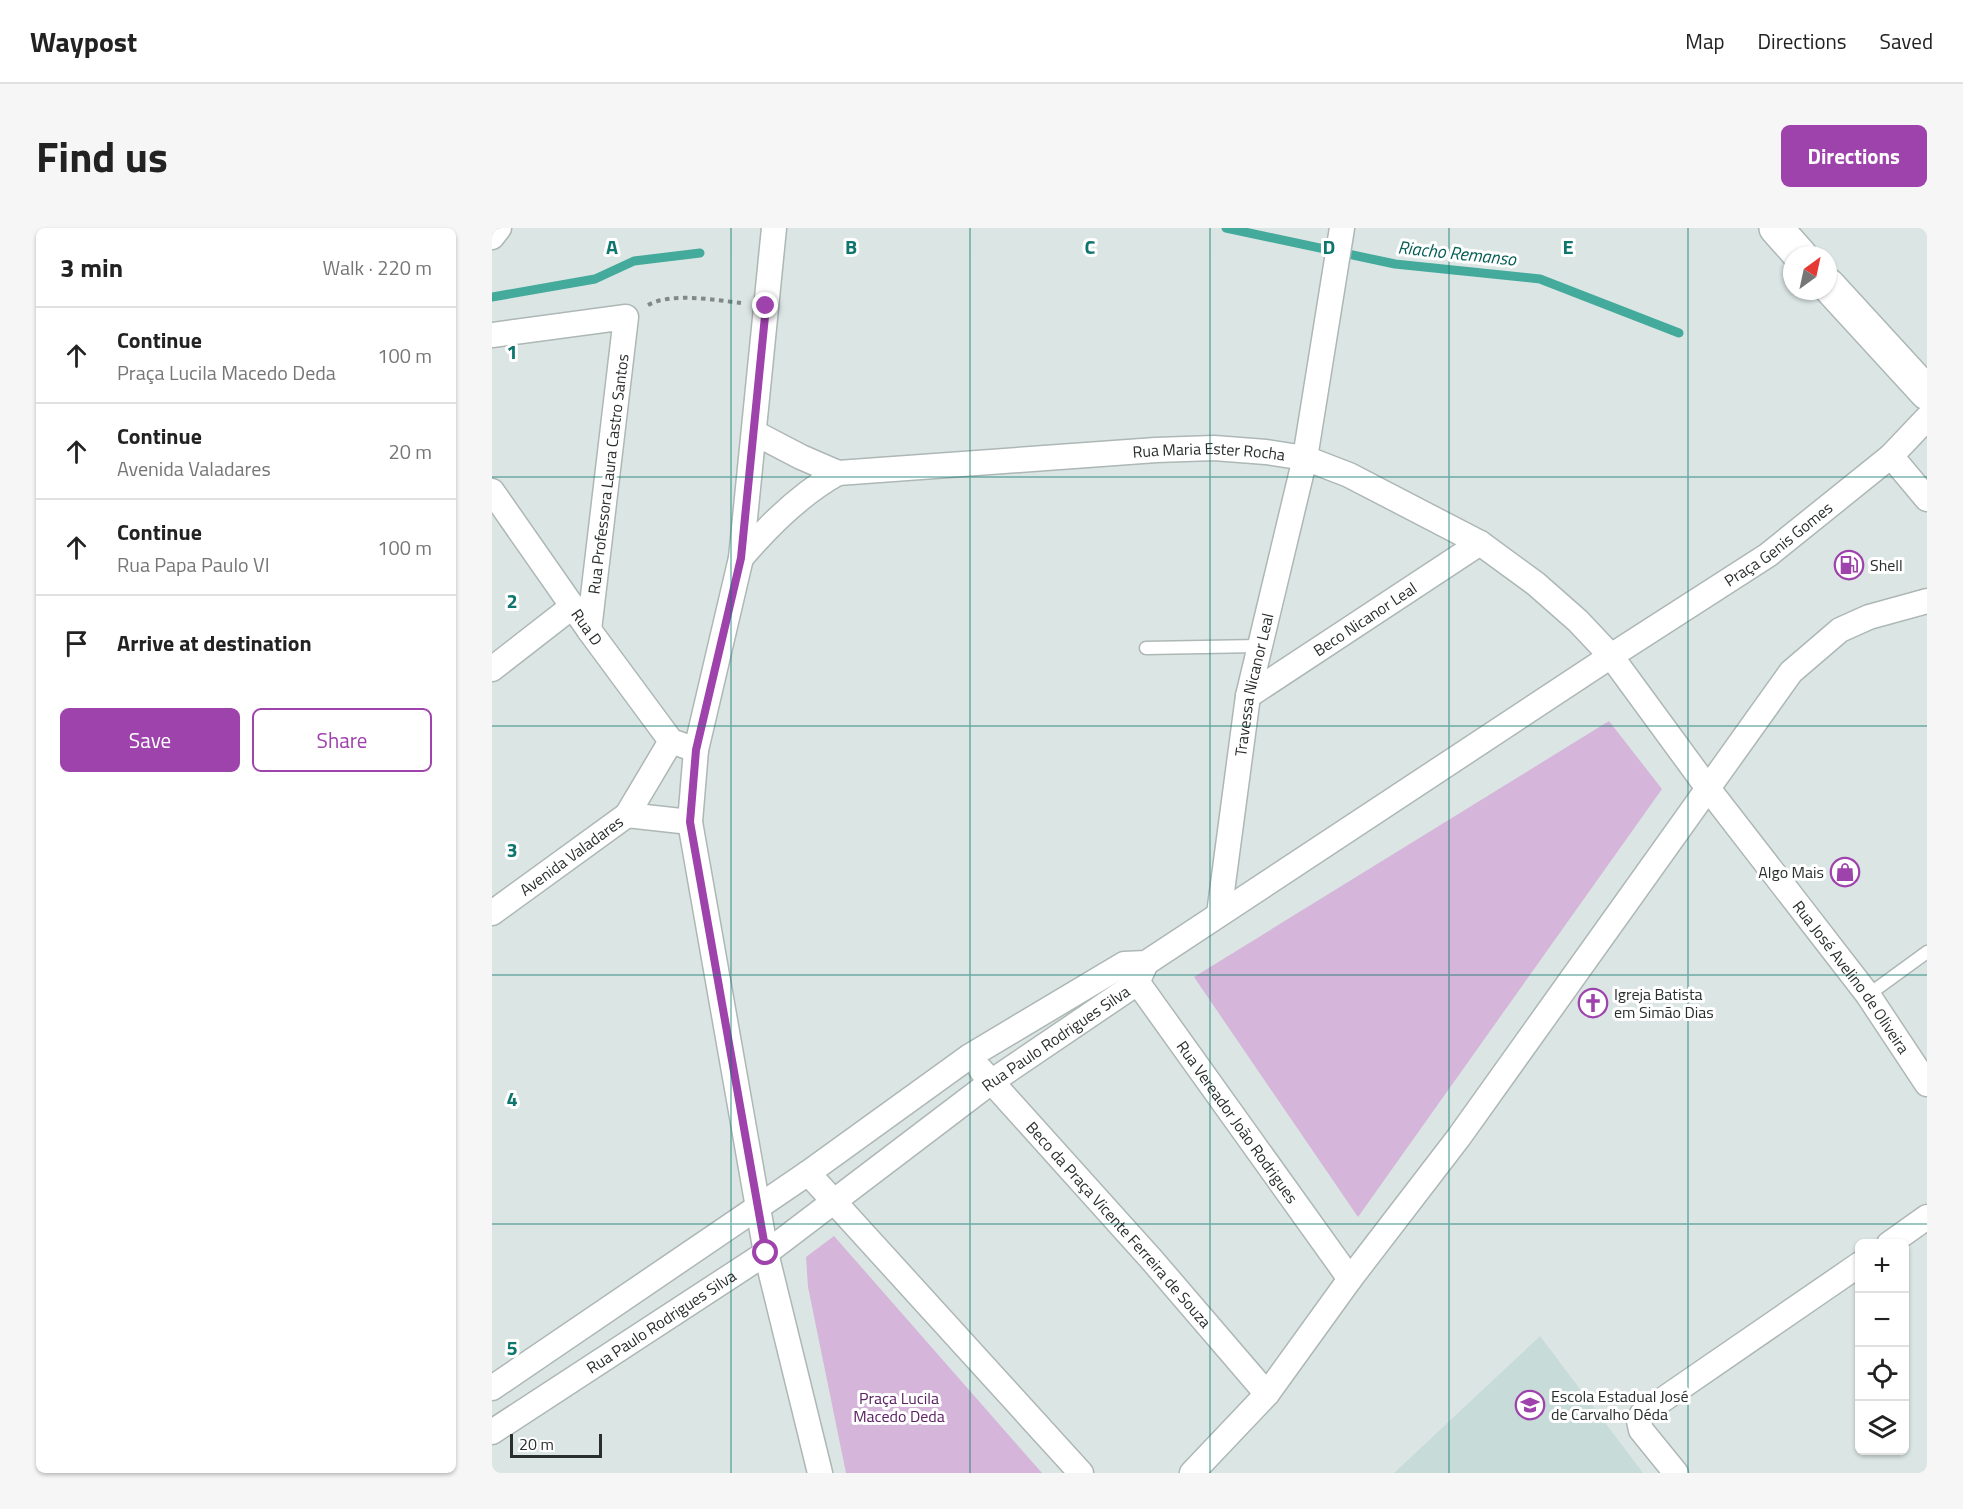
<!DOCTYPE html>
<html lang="en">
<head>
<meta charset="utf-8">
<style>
	body { margin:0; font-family:"Titillium Web",sans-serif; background:#f6f6f6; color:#222 }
	.controls { position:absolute; right:18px; bottom:18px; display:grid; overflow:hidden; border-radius:9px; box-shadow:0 2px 4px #0004 }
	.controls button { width:54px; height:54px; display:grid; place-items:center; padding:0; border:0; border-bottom:2px solid #e0e0e0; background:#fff; color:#222; font:30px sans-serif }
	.compass { position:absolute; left:1291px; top:18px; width:54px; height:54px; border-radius:50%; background:#fff; box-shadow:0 2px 4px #0004; rotate:33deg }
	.scale { position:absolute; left:18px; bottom:15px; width:92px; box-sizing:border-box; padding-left:6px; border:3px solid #2a2e2d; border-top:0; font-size:16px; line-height:21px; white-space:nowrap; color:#2a2e2d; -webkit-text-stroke:4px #fff; paint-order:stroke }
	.stop { position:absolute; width:18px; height:18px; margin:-14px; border:4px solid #9e42ac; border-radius:50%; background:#fff }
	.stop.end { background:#9e42ac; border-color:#fff; box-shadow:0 2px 6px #0008 }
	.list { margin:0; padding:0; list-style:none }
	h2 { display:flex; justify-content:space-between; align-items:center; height:78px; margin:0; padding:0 24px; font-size:26px }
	h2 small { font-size:20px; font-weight:400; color:#767676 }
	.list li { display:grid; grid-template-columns:39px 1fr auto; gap:18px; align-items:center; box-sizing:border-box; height:96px; padding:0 24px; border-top:2px solid #e0e0e0 }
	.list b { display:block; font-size:22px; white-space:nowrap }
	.list p { margin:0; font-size:20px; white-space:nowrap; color:#767676 }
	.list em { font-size:20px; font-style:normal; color:#767676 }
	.actions { display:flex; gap:12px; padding:18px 24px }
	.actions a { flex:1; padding:14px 0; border:2px solid #9e42ac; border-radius:9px; text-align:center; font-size:21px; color:#9e42ac }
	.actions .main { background:#9e42ac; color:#fff }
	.icon { flex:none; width:33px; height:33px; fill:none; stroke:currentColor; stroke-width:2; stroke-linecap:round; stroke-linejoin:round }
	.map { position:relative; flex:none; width:1435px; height:1245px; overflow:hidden; border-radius:9px }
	header { display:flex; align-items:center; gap:36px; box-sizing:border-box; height:84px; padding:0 30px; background:#fff; border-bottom:2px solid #e0e0e0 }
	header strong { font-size:28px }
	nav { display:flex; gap:33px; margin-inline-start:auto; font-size:21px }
	.intro { display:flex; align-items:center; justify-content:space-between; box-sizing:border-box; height:144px; padding:0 36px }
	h1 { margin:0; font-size:42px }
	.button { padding:15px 27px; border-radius:9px; background:#9e42ac; color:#fff; font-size:21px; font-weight:700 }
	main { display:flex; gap:36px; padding:0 36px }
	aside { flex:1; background:#fff; border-radius:9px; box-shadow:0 2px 4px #0004 }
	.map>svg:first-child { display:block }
</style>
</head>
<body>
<header>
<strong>Waypost</strong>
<nav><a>Map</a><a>Directions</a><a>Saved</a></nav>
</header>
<div class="intro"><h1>Find us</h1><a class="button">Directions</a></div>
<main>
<aside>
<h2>3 min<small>Walk · 220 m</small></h2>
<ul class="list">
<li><svg class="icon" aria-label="ahead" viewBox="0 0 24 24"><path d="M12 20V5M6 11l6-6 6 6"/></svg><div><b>Continue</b><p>Praça Lucila Macedo Deda</p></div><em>100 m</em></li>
<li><svg class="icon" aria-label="ahead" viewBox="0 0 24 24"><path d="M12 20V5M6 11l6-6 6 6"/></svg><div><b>Continue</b><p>Avenida Valadares</p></div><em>20 m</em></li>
<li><svg class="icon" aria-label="ahead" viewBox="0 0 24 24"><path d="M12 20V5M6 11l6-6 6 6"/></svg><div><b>Continue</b><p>Rua Papa Paulo VI</p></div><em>100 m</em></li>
<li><svg class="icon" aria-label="arrive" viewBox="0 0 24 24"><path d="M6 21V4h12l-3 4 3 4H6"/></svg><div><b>Arrive at destination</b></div></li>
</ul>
<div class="actions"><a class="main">Save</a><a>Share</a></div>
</aside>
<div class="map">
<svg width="1435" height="1245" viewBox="0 0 1435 1245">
	<rect width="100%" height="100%" fill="#dbe6e4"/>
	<path fill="#c7dbd8" d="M1048,1108L1151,1245H902Z"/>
	<path fill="#d5b5d9" d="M1117,493L1170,561L866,989L702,749Z
		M342,1008L550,1245H354L316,1059L314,1029Z"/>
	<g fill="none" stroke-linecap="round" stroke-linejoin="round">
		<path stroke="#43aa9c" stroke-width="9" d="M734,0L903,36L1048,51L1187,105
			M0,69L103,51L142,33L208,25"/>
		<g stroke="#adb7b5" stroke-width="15">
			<path id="lane" d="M654,420L767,418
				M1376,767L1435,724"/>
		</g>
		<g stroke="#adb7b5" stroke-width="27">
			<g id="street">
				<path d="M282,0L249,330L204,522L198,594L274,1025L328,1245"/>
				<path d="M0,9L7,0"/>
				<path d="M0,107L134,89L97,402"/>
				<path id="s1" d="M263,205L309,229L346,245L664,222L722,220L774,224L813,230L857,247L988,315L1044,356L1086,393L1119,428L1215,559L1376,767L1435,856"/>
				<path d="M1399,228L1435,271"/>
				<path id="s2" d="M0,263L97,402L179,513L204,522"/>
				<path d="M249,330C277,297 308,266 346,245"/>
				<path d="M0,441L81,378"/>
				<path id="s3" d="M756,468L988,315"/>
				<path d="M135,587L179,513"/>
				<path id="s4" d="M0,685L135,587L198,594"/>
				<path id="s5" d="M727,686L756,468L813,230L850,0"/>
				<path id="s6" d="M636,741L858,1051"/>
				<path id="s7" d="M489,842L660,1032L775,1166"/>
				<path d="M316,945L589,1245"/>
				<path d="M1397,1016L1435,989"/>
				<path id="s8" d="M0,1160L316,945L478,828L632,736L654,735L1119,428L1276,327L1399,228L1435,190"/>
				<path id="s9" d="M0,1204L274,1025L499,854L645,755L654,735"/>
				<path d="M700,1245L775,1166L858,1051L967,909L1299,444L1348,402L1377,389L1435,373"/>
				<path d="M1184,1245L1149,1202L1147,1193L1150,1186L1368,1036"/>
			</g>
		</g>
		<g stroke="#adb7b5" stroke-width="36">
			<path id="primary" d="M1284,0L1308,27
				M1336,57L1435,165"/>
		</g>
		<path stroke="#818987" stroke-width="4" stroke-dasharray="4.5 4.5" stroke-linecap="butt" d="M156,77C180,64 222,72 249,75"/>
		<use href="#lane" stroke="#fff" stroke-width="12"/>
		<use href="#street" stroke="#fff" stroke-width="24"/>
		<use href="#primary" stroke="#fff" stroke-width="33"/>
	</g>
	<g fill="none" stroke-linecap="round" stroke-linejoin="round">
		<path stroke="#9e42ac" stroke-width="8" d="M274,1025L198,594L204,522L249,330L274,78"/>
	</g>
	<path fill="none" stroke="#0f766e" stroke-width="1.5" stroke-opacity="0.55" d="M239,0V1245M478,0V1245M718,0V1245M957,0V1245M1196,0V1245M0,249H1435M0,498H1435M0,747H1435M0,996H1435"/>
	<defs>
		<g id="fuel-ring" transform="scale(1.5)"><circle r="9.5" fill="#fff" stroke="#9e42ac" stroke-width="1.5"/><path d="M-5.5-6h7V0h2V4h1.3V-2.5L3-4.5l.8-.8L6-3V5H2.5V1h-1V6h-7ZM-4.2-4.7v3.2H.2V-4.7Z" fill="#9e42ac"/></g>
		<g id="shop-ring" transform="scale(1.5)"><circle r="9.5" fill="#fff" stroke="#9e42ac" stroke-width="1.5"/><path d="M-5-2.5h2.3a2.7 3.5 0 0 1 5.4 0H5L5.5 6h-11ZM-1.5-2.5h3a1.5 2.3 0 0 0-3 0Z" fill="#9e42ac"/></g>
		<g id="church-ring" transform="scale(1.5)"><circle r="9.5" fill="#fff" stroke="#9e42ac" stroke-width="1.5"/><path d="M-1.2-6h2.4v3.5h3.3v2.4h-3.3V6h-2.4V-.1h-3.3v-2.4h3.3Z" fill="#9e42ac"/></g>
		<g id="school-ring" transform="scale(1.5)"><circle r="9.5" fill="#fff" stroke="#9e42ac" stroke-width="1.5"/><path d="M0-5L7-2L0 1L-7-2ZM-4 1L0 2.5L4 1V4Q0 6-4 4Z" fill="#9e42ac"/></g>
	</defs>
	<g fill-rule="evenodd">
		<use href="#fuel-ring" x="1357" y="337"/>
		<use href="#shop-ring" x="1353" y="644"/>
		<use href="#church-ring" x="1101" y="775"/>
		<use href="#school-ring" x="1038" y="1177"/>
	</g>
	<g text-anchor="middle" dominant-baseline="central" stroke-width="6" stroke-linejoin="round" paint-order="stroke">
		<g font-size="16" fill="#2a2e2d" stroke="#fff">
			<text stroke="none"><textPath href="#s1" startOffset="464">Rua Maria Ester Rocha</textPath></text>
			<text transform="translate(116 246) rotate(-83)">Rua Professora Laura Castro Santos</text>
			<text stroke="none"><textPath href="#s8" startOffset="1542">Praça Genis Gomes</textPath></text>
			<text stroke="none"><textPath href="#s3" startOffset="140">Beco Nicanor Leal</textPath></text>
			<text stroke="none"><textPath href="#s2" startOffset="166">Rua D</textPath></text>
			<text stroke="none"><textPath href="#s5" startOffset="232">Travessa Nicanor Leal</textPath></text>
			<text stroke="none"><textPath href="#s4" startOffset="98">Avenida Valadares</textPath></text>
			<text stroke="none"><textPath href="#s1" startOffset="1330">Rua José Avelino de Oliveira</textPath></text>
			<text stroke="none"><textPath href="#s9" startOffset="688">Rua Paulo Rodrigues Silva</textPath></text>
			<text stroke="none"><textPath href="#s6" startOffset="188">Rua Vereador João Rodrigues</textPath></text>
			<text stroke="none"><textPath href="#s7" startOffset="207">Beco da Praça Vicente Ferreira de Souza</textPath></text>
			<text stroke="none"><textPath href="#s9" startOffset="202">Rua Paulo Rodrigues Silva</textPath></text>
		</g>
		<g font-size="16" fill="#2a2e2d" stroke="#fff" text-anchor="start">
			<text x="1378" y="337">Shell</text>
			<text x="1332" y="644" text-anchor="end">Algo Mais</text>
			<text x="1122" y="766">Igreja Batista<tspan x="1122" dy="18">em Simão Dias</tspan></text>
			<text x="1059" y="1168">Escola Estadual José<tspan x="1059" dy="18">de Carvalho Déda</tspan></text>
		</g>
		<g font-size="16" fill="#5d2165" stroke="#fff">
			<text x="407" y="1170">Praça Lucila<tspan x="407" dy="18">Macedo Deda</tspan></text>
		</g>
		<g font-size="18" font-style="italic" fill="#055e55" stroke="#fff">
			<text transform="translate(965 25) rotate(6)">Riacho Remanso</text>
		</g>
	</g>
	<g font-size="20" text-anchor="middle" font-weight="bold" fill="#0f766e" stroke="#fff" stroke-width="6" stroke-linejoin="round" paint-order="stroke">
		<text x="120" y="26">A</text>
		<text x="359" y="26">B</text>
		<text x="598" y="26">C</text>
		<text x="837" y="26">D</text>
		<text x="1076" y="26">E</text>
		<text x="20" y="131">1</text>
		<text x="20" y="380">2</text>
		<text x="20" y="629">3</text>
		<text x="20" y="878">4</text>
		<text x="20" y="1127">5</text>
	</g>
</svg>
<div class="controls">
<button>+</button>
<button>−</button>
<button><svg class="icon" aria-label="locate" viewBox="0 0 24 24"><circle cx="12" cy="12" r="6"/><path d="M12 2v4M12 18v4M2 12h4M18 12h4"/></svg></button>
<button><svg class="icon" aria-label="layers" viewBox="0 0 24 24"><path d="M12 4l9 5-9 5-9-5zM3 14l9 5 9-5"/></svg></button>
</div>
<svg class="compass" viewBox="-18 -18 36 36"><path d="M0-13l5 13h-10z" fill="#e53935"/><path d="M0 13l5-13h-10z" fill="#767676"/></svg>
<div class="scale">20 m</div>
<div class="stop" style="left:274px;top:1025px"></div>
<div class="stop end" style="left:274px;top:78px"></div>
</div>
</main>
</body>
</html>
